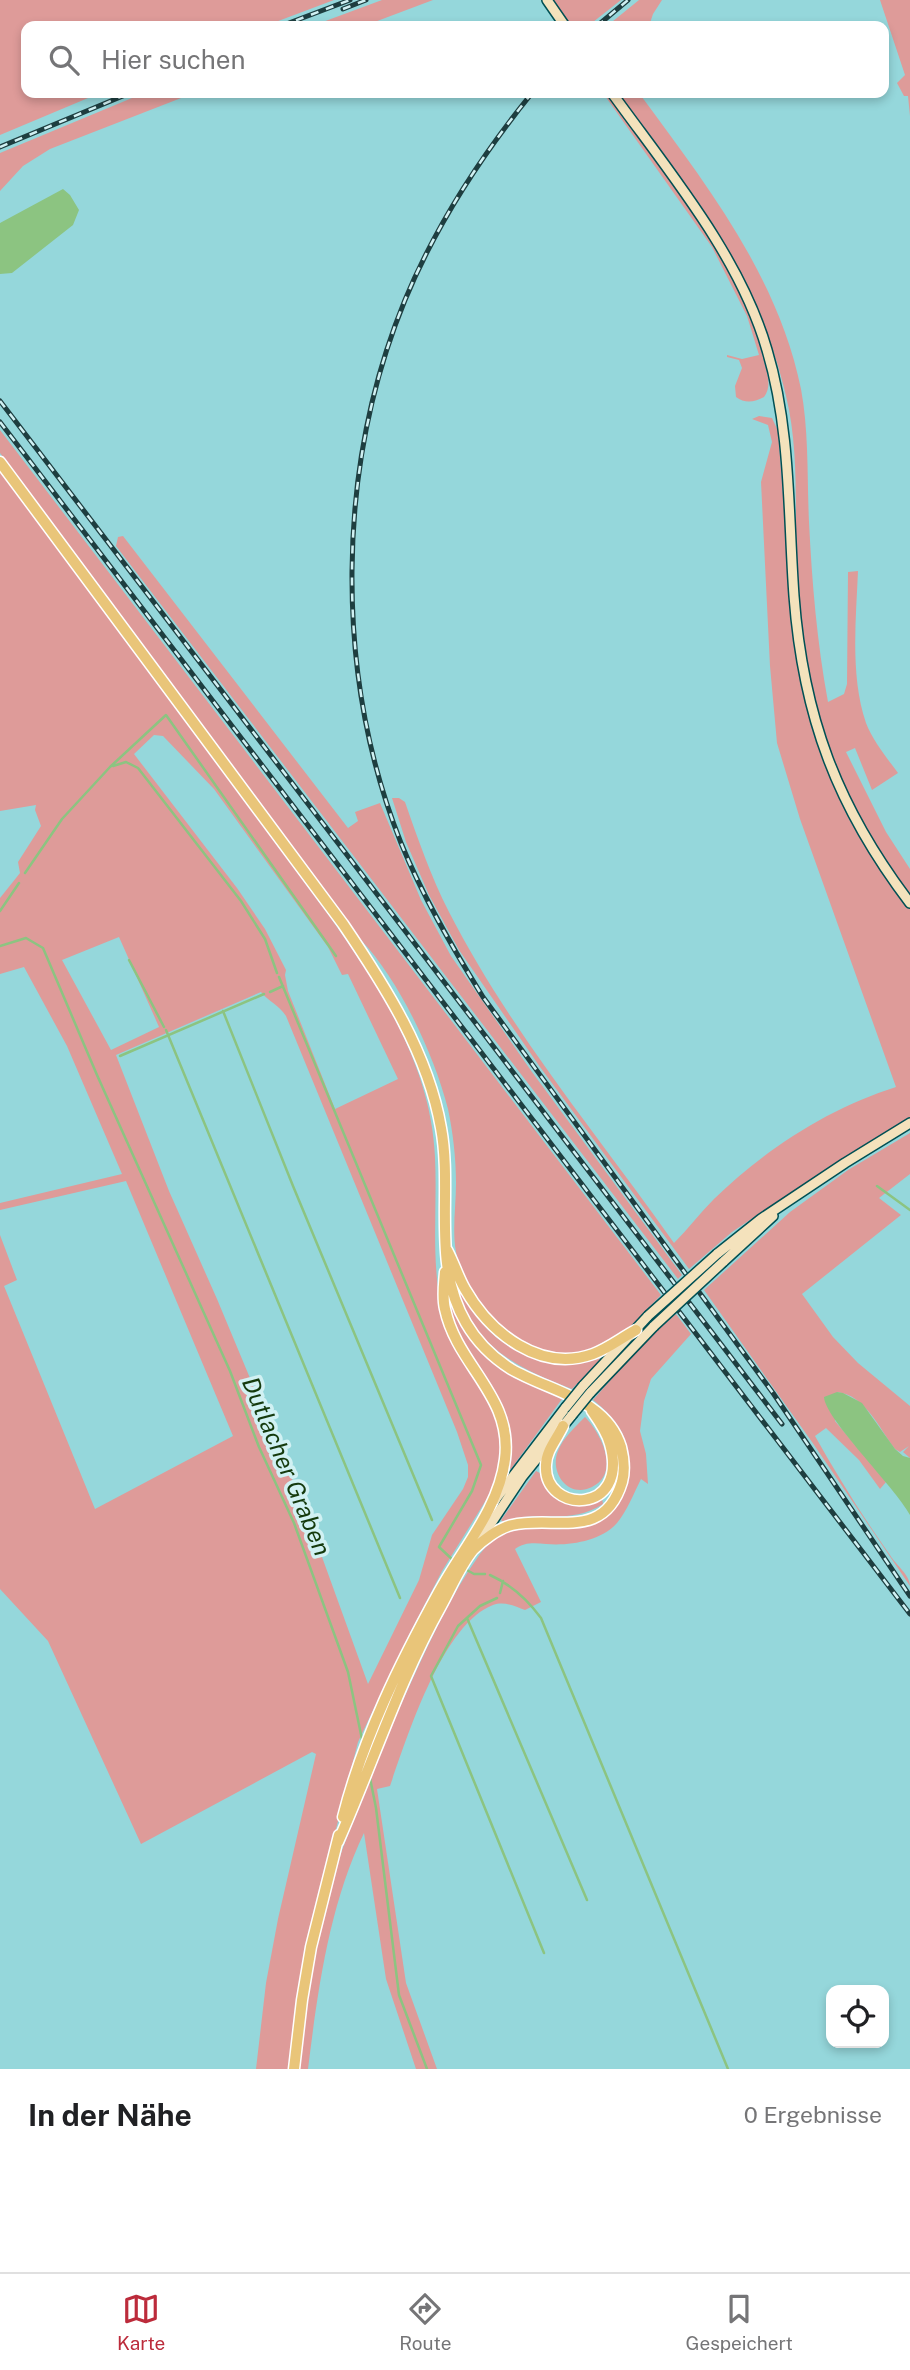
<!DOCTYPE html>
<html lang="de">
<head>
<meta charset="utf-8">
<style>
	body { margin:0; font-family:"Public Sans",sans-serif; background:#f6f6f6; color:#202124 }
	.controls { position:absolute; right:21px; bottom:21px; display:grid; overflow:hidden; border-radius:14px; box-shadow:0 4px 10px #0003 }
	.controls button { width:63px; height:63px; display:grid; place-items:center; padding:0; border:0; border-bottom:2px solid #e0e0e0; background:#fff; color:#202124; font:35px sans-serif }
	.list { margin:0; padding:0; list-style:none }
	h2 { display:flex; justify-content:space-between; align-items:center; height:91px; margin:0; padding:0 28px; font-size:30px }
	h2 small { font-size:23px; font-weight:400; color:#757577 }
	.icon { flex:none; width:38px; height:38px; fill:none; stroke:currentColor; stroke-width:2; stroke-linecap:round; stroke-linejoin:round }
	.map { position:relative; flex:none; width:910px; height:2069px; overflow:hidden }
	.search { position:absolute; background:#fff; box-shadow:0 4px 10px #0003; left:21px; right:21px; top:21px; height:77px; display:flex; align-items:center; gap:18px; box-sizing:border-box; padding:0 24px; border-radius:14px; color:#757577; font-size:26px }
	.sheet { height:203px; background:#fff }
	nav { display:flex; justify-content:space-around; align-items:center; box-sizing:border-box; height:98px; border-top:2px solid #e0e0e0; background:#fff; font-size:19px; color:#757577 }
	nav a { display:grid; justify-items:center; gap:4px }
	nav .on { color:#bc2b3b }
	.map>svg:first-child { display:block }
</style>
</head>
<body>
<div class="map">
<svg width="910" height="2069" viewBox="0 0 910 2069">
	<rect width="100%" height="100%" fill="#95d7db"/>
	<path fill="#de9b99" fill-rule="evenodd" d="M0,0H334L265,26H26V93H100L0,135Z
		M382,0H433L364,26H312Z
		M553,0H621L588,26H571Z
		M639,0H662L653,14L649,26H607Z
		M880,0H910V116L908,96H904L897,83L905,75Z
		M144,93H194L50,149L23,166L0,191V153Z
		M603,93H606C664,174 737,258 763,357C766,371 773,385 764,397C755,402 745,404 736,397L735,386L742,368L739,360L727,357V355L742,359L759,355L747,316L712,247Z
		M618,93H639C706,184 778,276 801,389C809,432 807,478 809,522C812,583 817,642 828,702L844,694L847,684L848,572L858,571C856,620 850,676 866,723C873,741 887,758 898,773L872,790L855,748L846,752L886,832L910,869V894C899,880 887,867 878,852C849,807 825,754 813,702C803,659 800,614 797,570C794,513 800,453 786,396C758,275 688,191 618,93Z
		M759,416L772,418L778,431L794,637L810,721L826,768L849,819L872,858L910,909V1118L829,1167L732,1232L689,1269L540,1067L459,950L429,895L406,842L392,798H399L405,802C418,839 431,877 449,912C510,1031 597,1134 674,1243C688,1229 700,1213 714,1199C764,1150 829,1108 896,1087L800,819L777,743L770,666L761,482L772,442L768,425L752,419Z
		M0,430L661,1295C645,1311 622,1339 601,1347C534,1373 469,1318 456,1252C452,1230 456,1206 456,1183C456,1158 453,1133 448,1109C434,1054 399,980 361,940L0,453Z
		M0,470L330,917C381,989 431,1066 435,1157C437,1198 433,1238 437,1279C438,1289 438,1302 442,1311C445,1321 452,1330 457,1339C485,1391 518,1432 491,1492L442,1571L408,1637L358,1742L306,1948L288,2069H256L266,1983L278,1919L316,1754L312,1752L141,1844L48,1641L0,1589V1235L17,1280L4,1286L95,1509L233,1436L126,1181L0,1210V1203L122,1174L67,1046L24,967L0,974V898L20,873L18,862L41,826L35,810L36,805L0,811ZM154,735L163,736L214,789L328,947L342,975L348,974L398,1079L335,1109L288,991L285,975L286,970L265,929L237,888L134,754ZM119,937L159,1027L111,1050L62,960ZM261,992C268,1001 279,1005 286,1016L457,1432L468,1465V1477L463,1489L432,1535L419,1580L368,1684L305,1510L217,1299L169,1191L116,1055Z
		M123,536L348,828L358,821L355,812L380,803L421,900L451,956L532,1072L682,1275L678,1279L116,546L118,537Z
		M910,1133V1174L879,1198L901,1215L802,1294L833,1337L858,1363L910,1406V1458L903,1452L909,1446L900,1452L895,1449C879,1428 865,1395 837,1392L835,1421L886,1482L880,1489L859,1460L826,1428L815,1436C838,1477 863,1517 890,1555C896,1565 910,1575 910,1586L812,1442L704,1290L790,1212L848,1170Z
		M457,1280C480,1342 537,1376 602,1358L572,1389C514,1367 471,1345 455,1281Z
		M447,1295C456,1309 461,1325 470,1339C492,1370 529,1384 562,1399L511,1469L509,1468C520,1389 457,1366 447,1295Z
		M676,1314L691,1334L651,1379L644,1401L640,1431L646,1454L648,1484L641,1479C634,1493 627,1511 617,1523C601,1541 570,1546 546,1544C535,1543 524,1542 515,1549L541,1602L525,1610C515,1606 504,1601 493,1605C442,1624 407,1738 390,1786L377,1789L406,1983L437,2069H416L386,1979L364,1833C329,1906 318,1989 308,2069H298C305,2006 315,1943 332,1881C340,1851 354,1822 365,1792C378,1757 392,1723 408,1689C429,1643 450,1596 480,1554C513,1509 552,1541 592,1523C607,1517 612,1506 618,1492C621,1484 626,1475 628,1467C632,1439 614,1416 593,1400L642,1344Z
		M585,1417C601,1433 621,1473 592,1487C568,1499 549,1472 558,1451C563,1438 575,1427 585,1417Z
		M536,1471L540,1473C551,1505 571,1511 602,1499L603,1504C567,1527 538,1508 503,1522L501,1520Z"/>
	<path fill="#8cc481" d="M63,189L70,195L79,210L73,225L12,273L0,274V223Z
		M837,1392L843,1393L862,1403L895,1449L903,1456L910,1458V1515C895,1487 825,1419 824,1397Z"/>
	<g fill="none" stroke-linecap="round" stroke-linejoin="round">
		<path stroke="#8cc481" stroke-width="2.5" d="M113,766L126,762L138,768L241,901L265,939L277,973
			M25,873L62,819L110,767L166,715L336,956
			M0,911L19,883
			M0,946L26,938L43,948L97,1075L230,1371L259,1447L294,1523L348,1672L363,1744
			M129,960L164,1027
			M279,977L481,1465L472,1491L439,1547L454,1561
			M270,992L283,986
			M223,1011L293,1186L432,1520
			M166,1030L400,1598
			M120,1056L264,994
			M877,1186L910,1210
			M465,1569L474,1574H485
			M490,1575C512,1585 527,1599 541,1618L728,2069
			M500,1593L503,1581
			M497,1598L480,1606L458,1626L431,1676L544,1953
			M467,1618L587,1900
			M370,1778L376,1808L399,1995L427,2069"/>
		<g stroke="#005054" stroke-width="12">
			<path id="secondary" d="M547,0L565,26
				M612,93C669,172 740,256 767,350C791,430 788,513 794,596C803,716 837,807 910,903
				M717,1254L761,1219L845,1163L910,1123
				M723,1262L773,1216
				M583,1386L648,1316
				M590,1393L654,1326
				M495,1500L566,1407
				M478,1543L522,1477L572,1415"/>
		</g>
		<g stroke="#fff" stroke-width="13">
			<path id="primary" d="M0,462L343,924C385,986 428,1053 441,1128C453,1193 431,1263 466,1323C477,1342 492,1357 511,1369C550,1392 606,1398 621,1447C624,1459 625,1471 622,1482C604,1542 554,1515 512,1525C499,1528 483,1540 473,1550C460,1566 451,1588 441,1606C399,1681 373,1763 338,1842
				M447,1250C454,1263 458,1277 465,1289C490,1333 540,1373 593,1354C609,1348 621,1338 636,1330
				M563,1426C557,1439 546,1451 546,1465C543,1514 630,1516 610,1444C607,1432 599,1421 592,1411
				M343,1817C363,1738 400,1663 439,1592C462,1549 499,1509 505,1459C513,1396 457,1366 445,1309C442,1297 444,1285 445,1272
				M294,2069L302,2000L311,1947L339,1835"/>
		</g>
		<use href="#secondary" stroke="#f4e2bc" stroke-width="9"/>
		<use href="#primary" stroke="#e9c579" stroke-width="10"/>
		<g stroke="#1e3e40" stroke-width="5">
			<path id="rail" d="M343,9L366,0
				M281,26L350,0
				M597,26L628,0
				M532,93C481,156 436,225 405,300C336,468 334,674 401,843C423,897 452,947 483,997L773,1393L910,1596
				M0,147L130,93
				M0,401L782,1424
				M0,422L910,1614"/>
		</g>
		<use href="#rail" stroke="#d1f1f3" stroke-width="2.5" stroke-dasharray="8" stroke-linecap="butt"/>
		<g stroke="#005054" stroke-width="12" stroke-linecap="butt">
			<path id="secondary-bridge" d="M648,1316L717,1254
				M654,1326L723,1262
				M566,1407L583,1386
				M572,1415L590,1393"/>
		</g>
		<use href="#secondary-bridge" stroke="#f4e2bc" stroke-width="9"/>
	</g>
	<g text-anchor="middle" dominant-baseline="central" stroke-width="7" stroke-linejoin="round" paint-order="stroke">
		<g font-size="24" font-style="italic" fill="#153a0d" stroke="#d1f1f3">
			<text transform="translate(287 1466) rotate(67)">Dutlacher Graben</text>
		</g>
	</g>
</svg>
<div class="controls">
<button><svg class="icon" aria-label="locate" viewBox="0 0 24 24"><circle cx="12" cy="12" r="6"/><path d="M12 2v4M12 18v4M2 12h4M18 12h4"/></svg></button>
</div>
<div class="search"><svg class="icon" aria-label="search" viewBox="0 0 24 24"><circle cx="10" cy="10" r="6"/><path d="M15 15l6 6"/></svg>Hier suchen</div>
</div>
<section class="sheet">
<h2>In der Nähe<small>0 Ergebnisse</small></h2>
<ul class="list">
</ul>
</section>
<nav>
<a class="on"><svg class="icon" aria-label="map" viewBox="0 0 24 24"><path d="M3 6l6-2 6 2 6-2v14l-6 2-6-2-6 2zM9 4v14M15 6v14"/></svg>Karte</a>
<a><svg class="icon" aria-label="directions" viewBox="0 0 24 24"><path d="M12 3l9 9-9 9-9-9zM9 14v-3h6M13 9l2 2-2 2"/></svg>Route</a>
<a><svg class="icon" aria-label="saved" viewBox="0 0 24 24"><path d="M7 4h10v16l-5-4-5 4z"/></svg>Gespeichert</a>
</nav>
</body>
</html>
